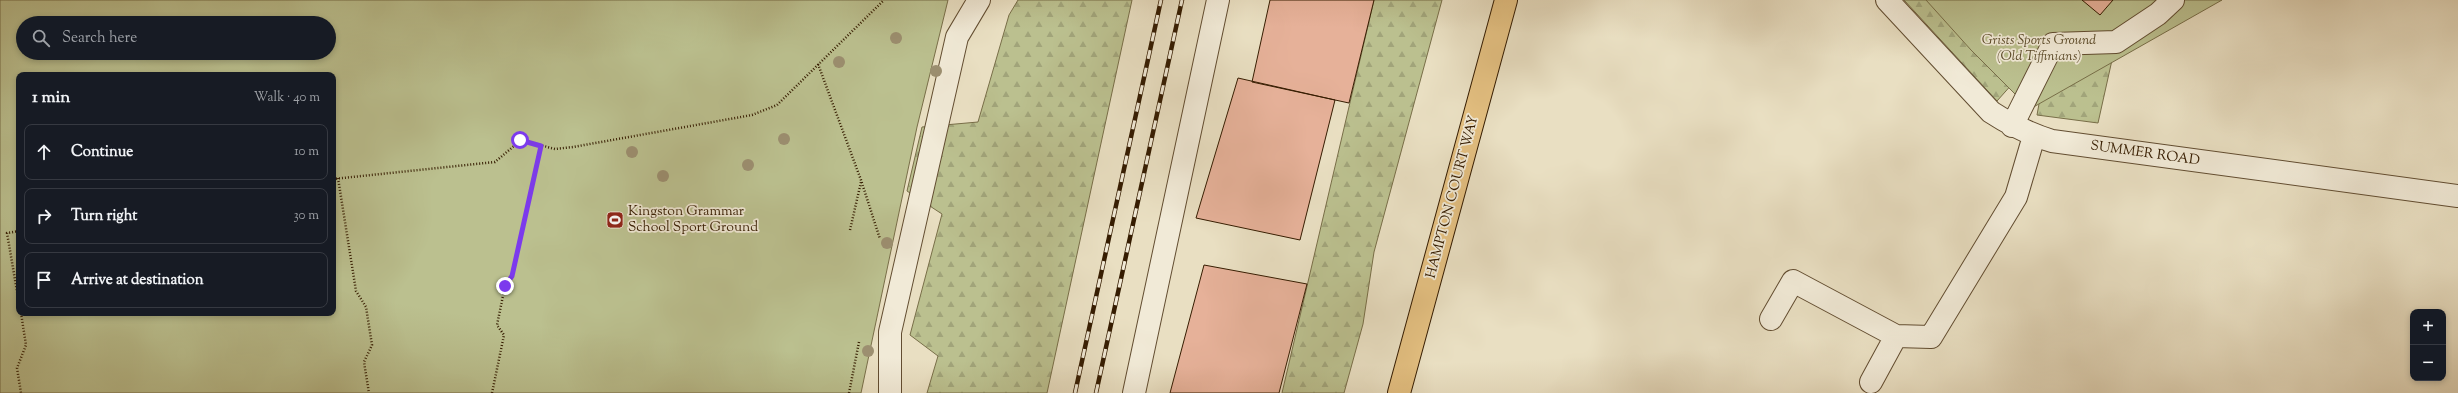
<!DOCTYPE html>
<html lang="en">
<head>
<meta charset="utf-8">
<style>
	body { margin:0; font-family:"Sorts Mill Goudy",serif; background:#20242c; color:#f1f3f6 }
	.controls { position:absolute; right:12px; bottom:12px; display:grid; overflow:hidden; border-radius:8px; box-shadow:0 2px 6px #0003 }
	.controls button { width:36px; height:36px; display:grid; place-items:center; padding:0; border:0; border-bottom:1px solid #363941; background:#171b24; color:#f1f3f6; font:20px sans-serif }
	.stop { position:absolute; width:12px; height:12px; margin:-9px; border:3px solid #7c3aed; border-radius:50%; background:#fff }
	.stop.end { background:#7c3aed; border-color:#fff; box-shadow:0 1px 4px #0008 }
	.list { margin:0; padding:0; list-style:none }
	h2 { display:flex; justify-content:space-between; align-items:center; height:52px; margin:0; padding:0 16px; font-size:17px }
	h2 small { font-size:13px; font-weight:400; color:#9ea1a6 }
	.list li { display:grid; grid-template-columns:26px 1fr auto; gap:12px; align-items:center; box-sizing:border-box; height:56px; margin:0 8px 8px; padding:0 8px; border:1px solid #363941; border-radius:8px }
	.list b { display:block; font-size:15px; white-space:nowrap }
	.list em { font-size:13px; font-style:normal; color:#9ea1a6 }
	.icon { flex:none; width:22px; height:22px; fill:none; stroke:currentColor; stroke-width:2; stroke-linecap:round; stroke-linejoin:round }
	.map { position:relative; flex:none; width:2458px; height:393px; overflow:hidden }
	.search { position:absolute; background:#171b24; box-shadow:0 2px 6px #0003; left:16px; top:16px; width:320px; height:44px; display:flex; align-items:center; gap:10px; box-sizing:border-box; padding:0 14px; border-radius:22px; color:#9ea1a6; font-size:15px }
	.panel { position:absolute; background:#171b24; box-shadow:0 2px 6px #0003; left:16px; top:72px; width:320px; height:244px; border-radius:8px }
	.map>svg:first-child { display:block }
</style>
</head>
<body>
<div class="map">
<svg width="2458" height="393" viewBox="0 0 2458 393">
	<defs>
		<pattern id="forest-firs" width="22" height="20" patternUnits="userSpaceOnUse"><rect width="22" height="20" fill="#bbc08f"/><path d="M5 1l3.5 6h-7zM16 11l3.5 6h-7z" fill="#a1a47a"/></pattern>
	</defs>
	<rect width="100%" height="100%" fill="#e9dfc2"/>
	<filter id="stains"><feTurbulence type="fractalNoise" baseFrequency=".005" numOctaves="4"/><feColorMatrix values="0 0 0 0 .2 0 0 0 0 .09 0 0 0 0 .02 0 0 0 .5 -.17"/></filter>
	<radialGradient id="worn" r=".72"><stop offset=".6" stop-color="#630" stop-opacity="0"/><stop offset="1" stop-color="#630" stop-opacity=".3"/></radialGradient>
	<path fill="url(#forest-firs)" stroke="#786e48" d="M1018,0H1132L1047,393H927L938,356L910,335L942,214L907,191L922,127L978,122L1009,15Z
		M1374,0H1442L1374,252L1363,324L1344,393H1282Z
		M1904,0H1963L2022,73L1997,101Z
		M2114,51L2098,123L2037,115L2044,76Z"/>
	<path fill="#bbc08f" stroke="#786e48" fill-rule="evenodd" d="M0,0H948L917,127L861,393H0ZM23,23H329V53H23ZM19,75H333V313H19Z
		M1926,0H2222L2030,109L1971,50Z"/>
	<path fill="#e6b199" stroke="#351c01" d="M1270,0H1374L1349,103L1252,82Z
		M2082,0H2113L2100,15Z
		M1238,78L1335,100L1300,240L1196,218Z
		M1204,265L1307,284L1279,393H1170Z"/>
	<g fill="none" stroke-linecap="round" stroke-linejoin="round">
		<g stroke="#624d31" stroke-width="24">
			<path id="minor" d="M1887,0L1991,112C2011,125 2029,134 2052,141L2458,196
				M2012,126L2053,44L2116,42L2158,14L2173,0
				M1771,319L1793,281L1896,336L1931,337L2016,197L2034,136
				M1871,382L1896,336
				M890,393V332L957,37L979,0
				M1134,393L1218,0"/>
		</g>
		<g stroke="#351c01" stroke-width="24">
			<path id="highway" d="M1399,393L1506,0"/>
		</g>
		<path stroke="#351c01" stroke-width="2.5" stroke-dasharray="1 2" stroke-linecap="butt" d="M818,64L861,180L880,239
			M338,178L356,291L366,307L372,345L364,362L369,393
			M333,179L495,162L521,140L555,149L573,147L752,115L777,105L884,0
			M850,230L861,182
			M19,231L7,233L19,303
			M21,313L26,345L17,368L21,393
			M492,393L504,335L497,325L505,286L512,276L541,146
			M849,393L859,342"/>
		<use href="#minor" stroke="#f1ead7" stroke-width="22"/>
		<use href="#highway" stroke="#e4c081" stroke-width="22"/>
		<g stroke="#351c01" stroke-width="4.5">
			<path id="rail" d="M1075,393L1161,0
				M1096,393L1182,0"/>
		</g>
		<use href="#rail" stroke="#f1ead7" stroke-width="3" stroke-dasharray="9" stroke-linecap="butt"/>
	</g>
	<g fill="#9c8f70">
		<circle cx="896" cy="38" r="6"/>
		<circle cx="839" cy="62" r="6"/>
		<circle cx="936" cy="71" r="6"/>
		<circle cx="784" cy="139" r="6"/>
		<circle cx="632" cy="152" r="6"/>
		<circle cx="748" cy="165" r="6"/>
		<circle cx="663" cy="176" r="6"/>
		<circle cx="887" cy="243" r="6"/>
		<circle cx="868" cy="351" r="6"/>
	</g>
	<g fill="none" stroke-linecap="round" stroke-linejoin="round">
		<path stroke="#7c3aed" stroke-width="5" d="M505,286L512,276L541,146L520,140"/>
	</g>
	<defs>
		<g id="stadium-square" transform="scale(0.9)"><rect x="-9" y="-9" width="18" height="18" rx="4" fill="#8f2418" stroke="#f1ead7"/><path d="M0-5a6.5 5 0 1 0 0 10a6.5 5 0 1 0 0-10ZM-3.5-1.8h7v3.6h-7Z" fill="#fff"/></g>
	</defs>
	<g fill-rule="evenodd">
		<use href="#stadium-square" x="615" y="220"/>
	</g>
	<g text-anchor="middle" dominant-baseline="central" stroke-width="3.5" stroke-linejoin="round" paint-order="stroke">
		<g font-size="14" font-style="italic" fill="#5d4d2c" stroke="#f1ead7">
			<text x="2039" y="41">Grists Sports Ground<tspan x="2039" dy="16">(Old Tiffinians)</tspan></text>
		</g>
		<g font-size="14" fill="#351c01" stroke="#f1ead7">
			<text transform="translate(2145 154) rotate(8)">SUMMER ROAD</text>
			<text transform="translate(1453 197) rotate(-75)">HAMPTON COURT WAY</text>
		</g>
		<g font-size="14" fill="#351c01" stroke="#f1ead7" text-anchor="start">
			<text x="628" y="212">Kingston Grammar<tspan x="628" dy="16">School Sport Ground</tspan></text>
		</g>
	</g>
	<rect width="100%" height="100%" filter="url(#stains)"/>
	<rect width="100%" height="100%" fill="url(#worn)"/>
</svg>
<div class="controls">
<button>+</button>
<button>−</button>
</div>
<div class="stop" style="left:520px;top:140px"></div>
<div class="stop end" style="left:505px;top:286px"></div>
<div class="search"><svg class="icon" aria-label="search" viewBox="0 0 24 24"><circle cx="10" cy="10" r="6"/><path d="M15 15l6 6"/></svg>Search here</div>
<section class="panel">
<h2>1 min<small>Walk · 40 m</small></h2>
<ul class="list">
<li><svg class="icon" aria-label="ahead" viewBox="0 0 24 24"><path d="M12 20V5M6 11l6-6 6 6"/></svg><div><b>Continue</b></div><em>10 m</em></li>
<li><svg class="icon" aria-label="right" viewBox="0 0 24 24"><path d="M7 20v-9h11M14 6l5 5-5 5"/></svg><div><b>Turn right</b></div><em>30 m</em></li>
<li><svg class="icon" aria-label="arrive" viewBox="0 0 24 24"><path d="M6 21V4h12l-3 4 3 4H6"/></svg><div><b>Arrive at destination</b></div></li>
</ul>
</section>
</div>
</body>
</html>
